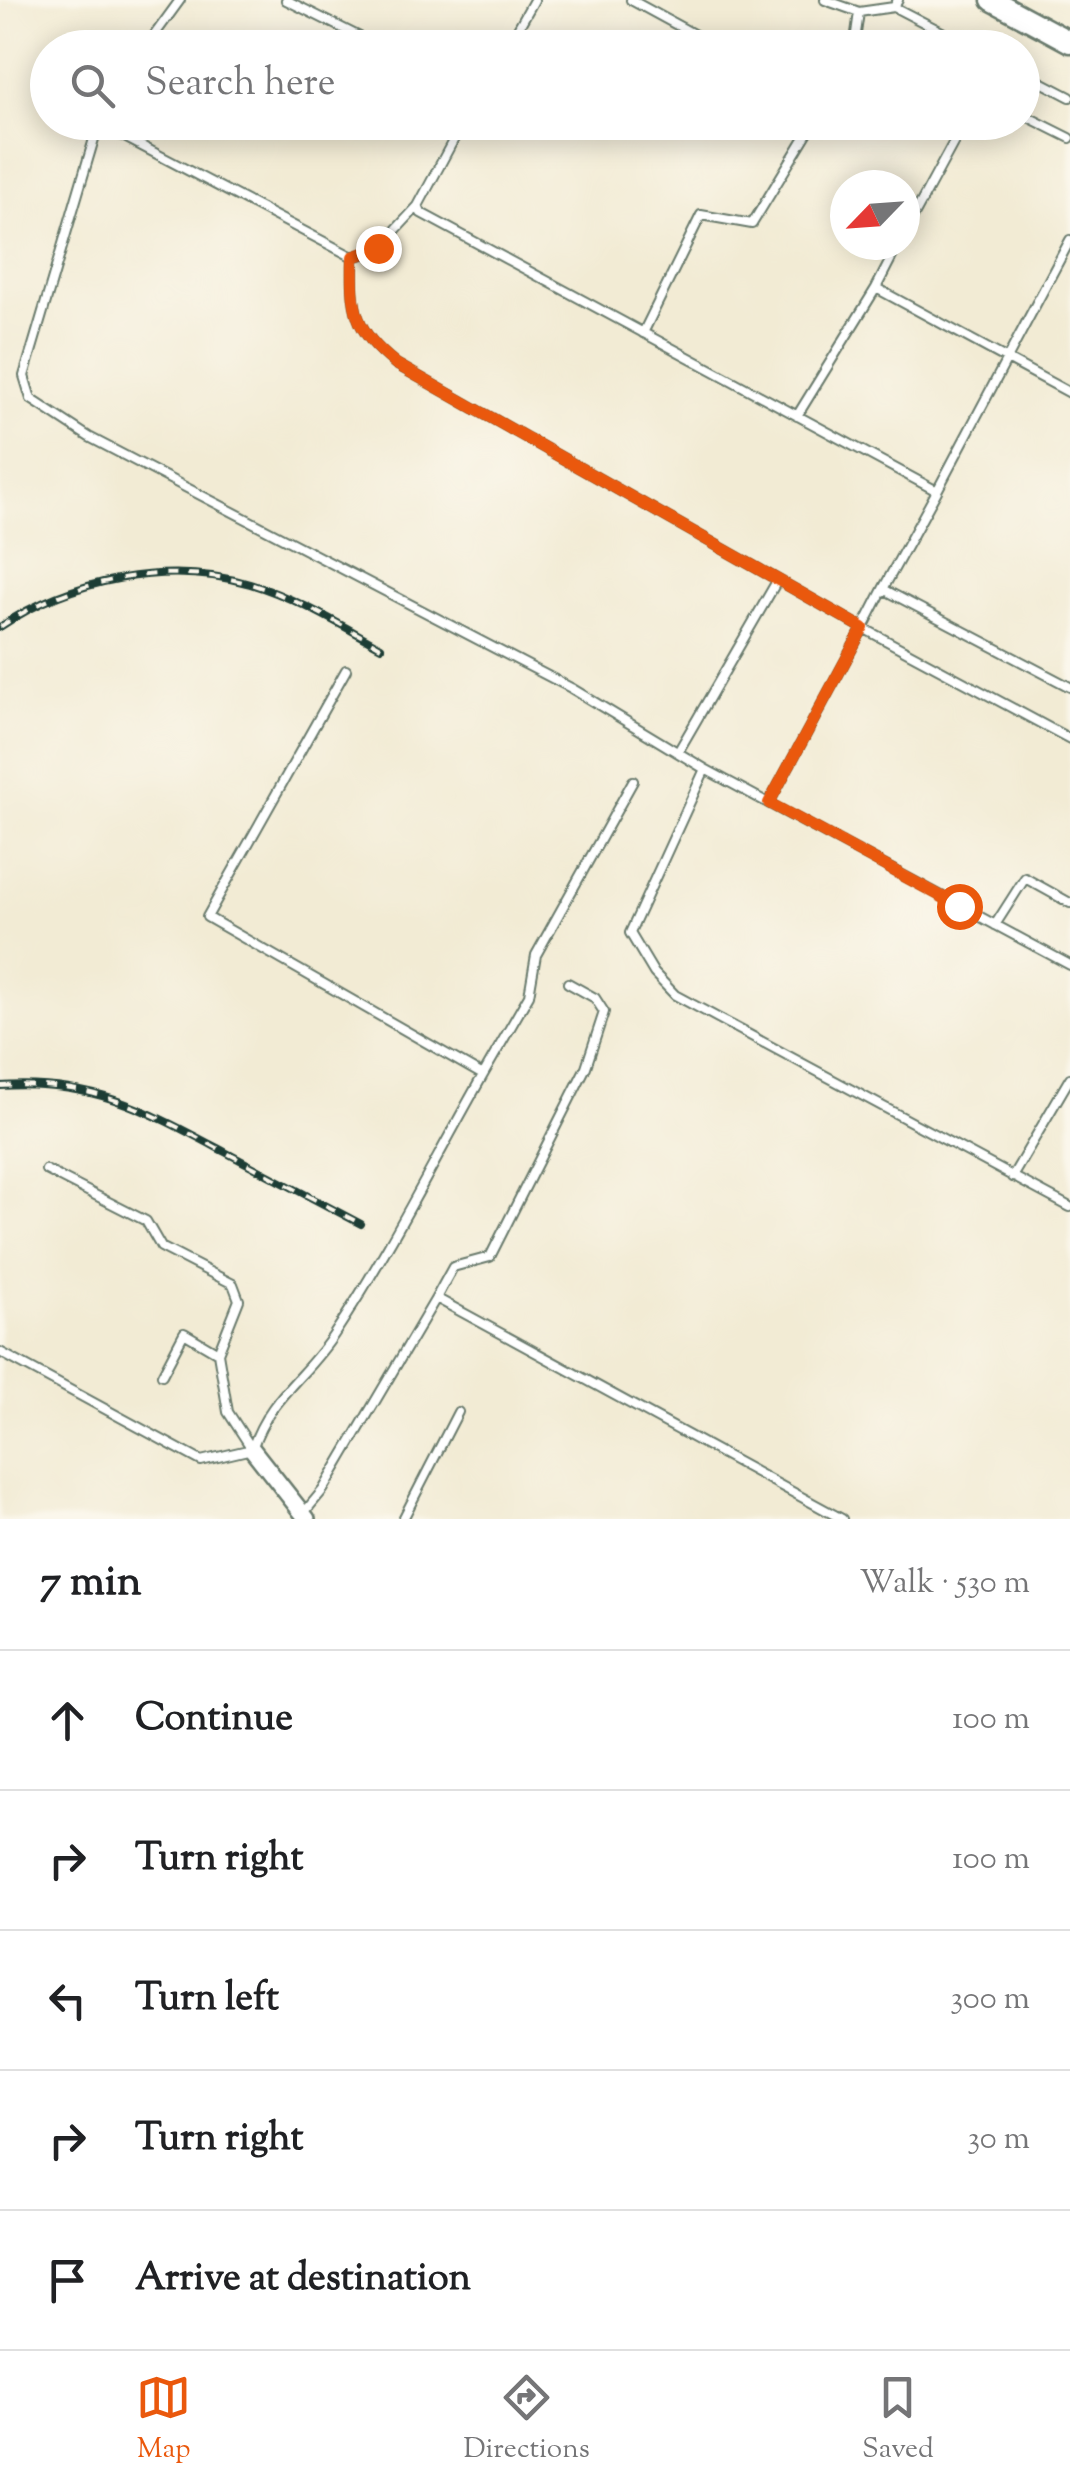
<!DOCTYPE html>
<html lang="en">
<head>
<meta charset="utf-8">
<style>
	body { margin:0; font-family:"Sorts Mill Goudy",serif; background:#f6f6f6; color:#202124 }
	.compass { position:absolute; left:830px; top:170px; width:90px; height:90px; border-radius:50%; background:#fff; box-shadow:0 5px 25px #0003; rotate:245deg }
	.stop { position:absolute; width:30px; height:30px; margin:-22px; border:8px solid #ea580c; border-radius:50%; background:#fff }
	.stop.end { background:#ea580c; border-color:#fff; box-shadow:0 2px 10px #0008 }
	.list { margin:0; padding:0; list-style:none }
	h2 { display:flex; justify-content:space-between; align-items:center; height:130px; margin:0; padding:0 40px; font-size:42px }
	h2 small { font-size:32px; font-weight:400; color:#757577 }
	.list li { display:grid; grid-template-columns:65px 1fr auto; gap:30px; align-items:center; box-sizing:border-box; height:140px; padding:0 40px; border-top:2px solid #e0e0e0 }
	.list b { display:block; font-size:38px; white-space:nowrap }
	.list em { font-size:32px; font-style:normal; color:#757577 }
	.icon { flex:none; width:55px; height:55px; fill:none; stroke:currentColor; stroke-width:2; stroke-linecap:round; stroke-linejoin:round }
	.map { position:relative; flex:none; width:1070px; height:1519px; overflow:hidden }
	.search { position:absolute; background:#fff; box-shadow:0 5px 25px #0003; left:30px; right:30px; top:30px; height:110px; display:flex; align-items:center; gap:25px; box-sizing:border-box; padding:0 35px; border-radius:55px; color:#757577; font-size:38px }
	.sheet { height:830px; background:#fff }
	nav { display:flex; justify-content:space-around; align-items:center; box-sizing:border-box; height:140px; border-top:2px solid #e0e0e0; background:#fff; font-size:28px; color:#757577 }
	nav a { display:grid; justify-items:center; gap:5px }
	nav .on { color:#ea580c }
	.map>svg:first-child { display:block }
</style>
</head>
<body>
<div class="map">
<svg width="1070" height="1519" viewBox="0 0 1070 1519">
	<rect width="100%" height="100%" fill="#fbf7ec"/>
	<filter id="ink" filterUnits="userSpaceOnUse"><feTurbulence type="fractalNoise" baseFrequency=".01" numOctaves="2"/><feDisplacementMap in="SourceGraphic" scale="20" xChannelSelector="R" yChannelSelector="G"/><feConvolveMatrix kernelMatrix="1 2 1 2 8 2 1 2 1" color-interpolation-filters="sRGB"/></filter>
	<filter id="wash" filterUnits="userSpaceOnUse"><feTurbulence type="fractalNoise" baseFrequency=".0048" numOctaves="4" result="noise"/><feDisplacementMap in="SourceGraphic" scale="40" xChannelSelector="R" yChannelSelector="G"/><feGaussianBlur stdDeviation="2.25" result="paint"/><feColorMatrix in="noise" values="0 0 0 0 0 0 0 0 0 0 0 0 0 0 0 0 0 1.4 0 .05"/><feComposite in="paint" operator="in"/></filter>
	<g filter="url(#wash)">
		<rect width="100%" height="100%" fill="#f2ebd4"/>
	</g>
	<g filter="url(#ink)">
		<g fill="none" stroke-linecap="round" stroke-linejoin="round">
			<g stroke="#697a6c" stroke-width="12">
				<path id="lane" d="M286,0L382,48
					M631,0L719,48
					M825,0L859,12L894,7L898,0
					M894,7L973,48
					M145,48L180,0
					M507,48L534,0
					M854,48L859,12
					M1022,72L1070,97
					M1022,114L1070,138
					M99,122L24,376L31,399L89,437L571,688L705,769L630,933L654,973L675,995L1070,1207
					M106,122L113,131L353,257L378,249L418,206
					M463,122L418,206L421,213L937,491L883,589L1070,687
					M905,232L956,138L1010,122
					M898,245L876,288L1070,393
					M353,257C352,310 353,329 396,364L863,628L883,589
					M643,333L701,215L752,224L814,122
					M797,416L876,288
					M937,491L1070,240
					M678,752L777,581
					M705,769L1070,965
					M769,803L863,628L1070,739
					M995,925L1025,878L1070,903
					M483,1075L529,995L536,955L633,781
					M46,1170L146,1221L161,1247L233,1284L239,1300L218,1353
					M1012,1177L1070,1078
					M436,1298L453,1267L490,1257L586,1067L604,1012L595,998L568,983
					M0,1352L201,1461L252,1449
					M162,1375L184,1333L218,1353L228,1412L252,1449
					M252,1449C270,1395 306,1378 335,1333C390,1250 434,1161 483,1075L207,917L346,670
					M303,1514L323,1490L436,1298L842,1519
					M403,1519L458,1412"/>
			</g>
			<g stroke="#697a6c" stroke-width="20">
				<path id="street" d="M252,1449L307,1519"/>
			</g>
			<g stroke="#697a6c" stroke-width="25">
				<path id="secondary" d="M992,0L1070,42"/>
			</g>
			<use href="#lane" stroke="#fff" stroke-width="8"/>
			<use href="#street" stroke="#fff" stroke-width="15"/>
			<use href="#secondary" stroke="#fff" stroke-width="20"/>
			<g stroke="#1f3d34" stroke-width="8">
				<path id="rail" d="M0,627C70,579 168,560 250,584C297,598 339,624 381,647
					M0,1086C93,1080 146,1110 225,1152C270,1176 316,1200 361,1224"/>
			</g>
			<use href="#rail" stroke="#fbf7ec" stroke-width="4" stroke-dasharray="11" stroke-linecap="butt"/>
		</g>
	</g>
	<g fill="none" stroke-linecap="round" stroke-linejoin="round" filter="url(#ink)">
		<path stroke="#ea580c" stroke-width="12" d="M378,248L353,257C352,310 353,329 396,364L863,628L769,803L959,906"/>
	</g>
</svg>
<svg class="compass" viewBox="-18 -18 36 36"><path d="M0-13l5 13h-10z" fill="#e53935"/><path d="M0 13l5-13h-10z" fill="#757577"/></svg>
<div class="stop" style="left:959px;top:906px"></div>
<div class="stop end" style="left:378px;top:248px"></div>
<div class="search"><svg class="icon" aria-label="search" viewBox="0 0 24 24"><circle cx="10" cy="10" r="6"/><path d="M15 15l6 6"/></svg>Search here</div>
</div>
<section class="sheet">
<h2>7 min<small>Walk · 530 m</small></h2>
<ul class="list">
<li><svg class="icon" aria-label="ahead" viewBox="0 0 24 24"><path d="M12 20V5M6 11l6-6 6 6"/></svg><div><b>Continue</b></div><em>100 m</em></li>
<li><svg class="icon" aria-label="right" viewBox="0 0 24 24"><path d="M7 20v-9h11M14 6l5 5-5 5"/></svg><div><b>Turn right</b></div><em>100 m</em></li>
<li><svg class="icon" aria-label="left" viewBox="0 0 24 24"><path d="M17 20v-9H6M10 6l-5 5 5 5"/></svg><div><b>Turn left</b></div><em>300 m</em></li>
<li><svg class="icon" aria-label="right" viewBox="0 0 24 24"><path d="M7 20v-9h11M14 6l5 5-5 5"/></svg><div><b>Turn right</b></div><em>30 m</em></li>
<li><svg class="icon" aria-label="arrive" viewBox="0 0 24 24"><path d="M6 21V4h12l-3 4 3 4H6"/></svg><div><b>Arrive at destination</b></div></li>
</ul>
</section>
<nav>
<a class="on"><svg class="icon" aria-label="map" viewBox="0 0 24 24"><path d="M3 6l6-2 6 2 6-2v14l-6 2-6-2-6 2zM9 4v14M15 6v14"/></svg>Map</a>
<a><svg class="icon" aria-label="directions" viewBox="0 0 24 24"><path d="M12 3l9 9-9 9-9-9zM9 14v-3h6M13 9l2 2-2 2"/></svg>Directions</a>
<a><svg class="icon" aria-label="saved" viewBox="0 0 24 24"><path d="M7 4h10v16l-5-4-5 4z"/></svg>Saved</a>
</nav>
</body>
</html>
